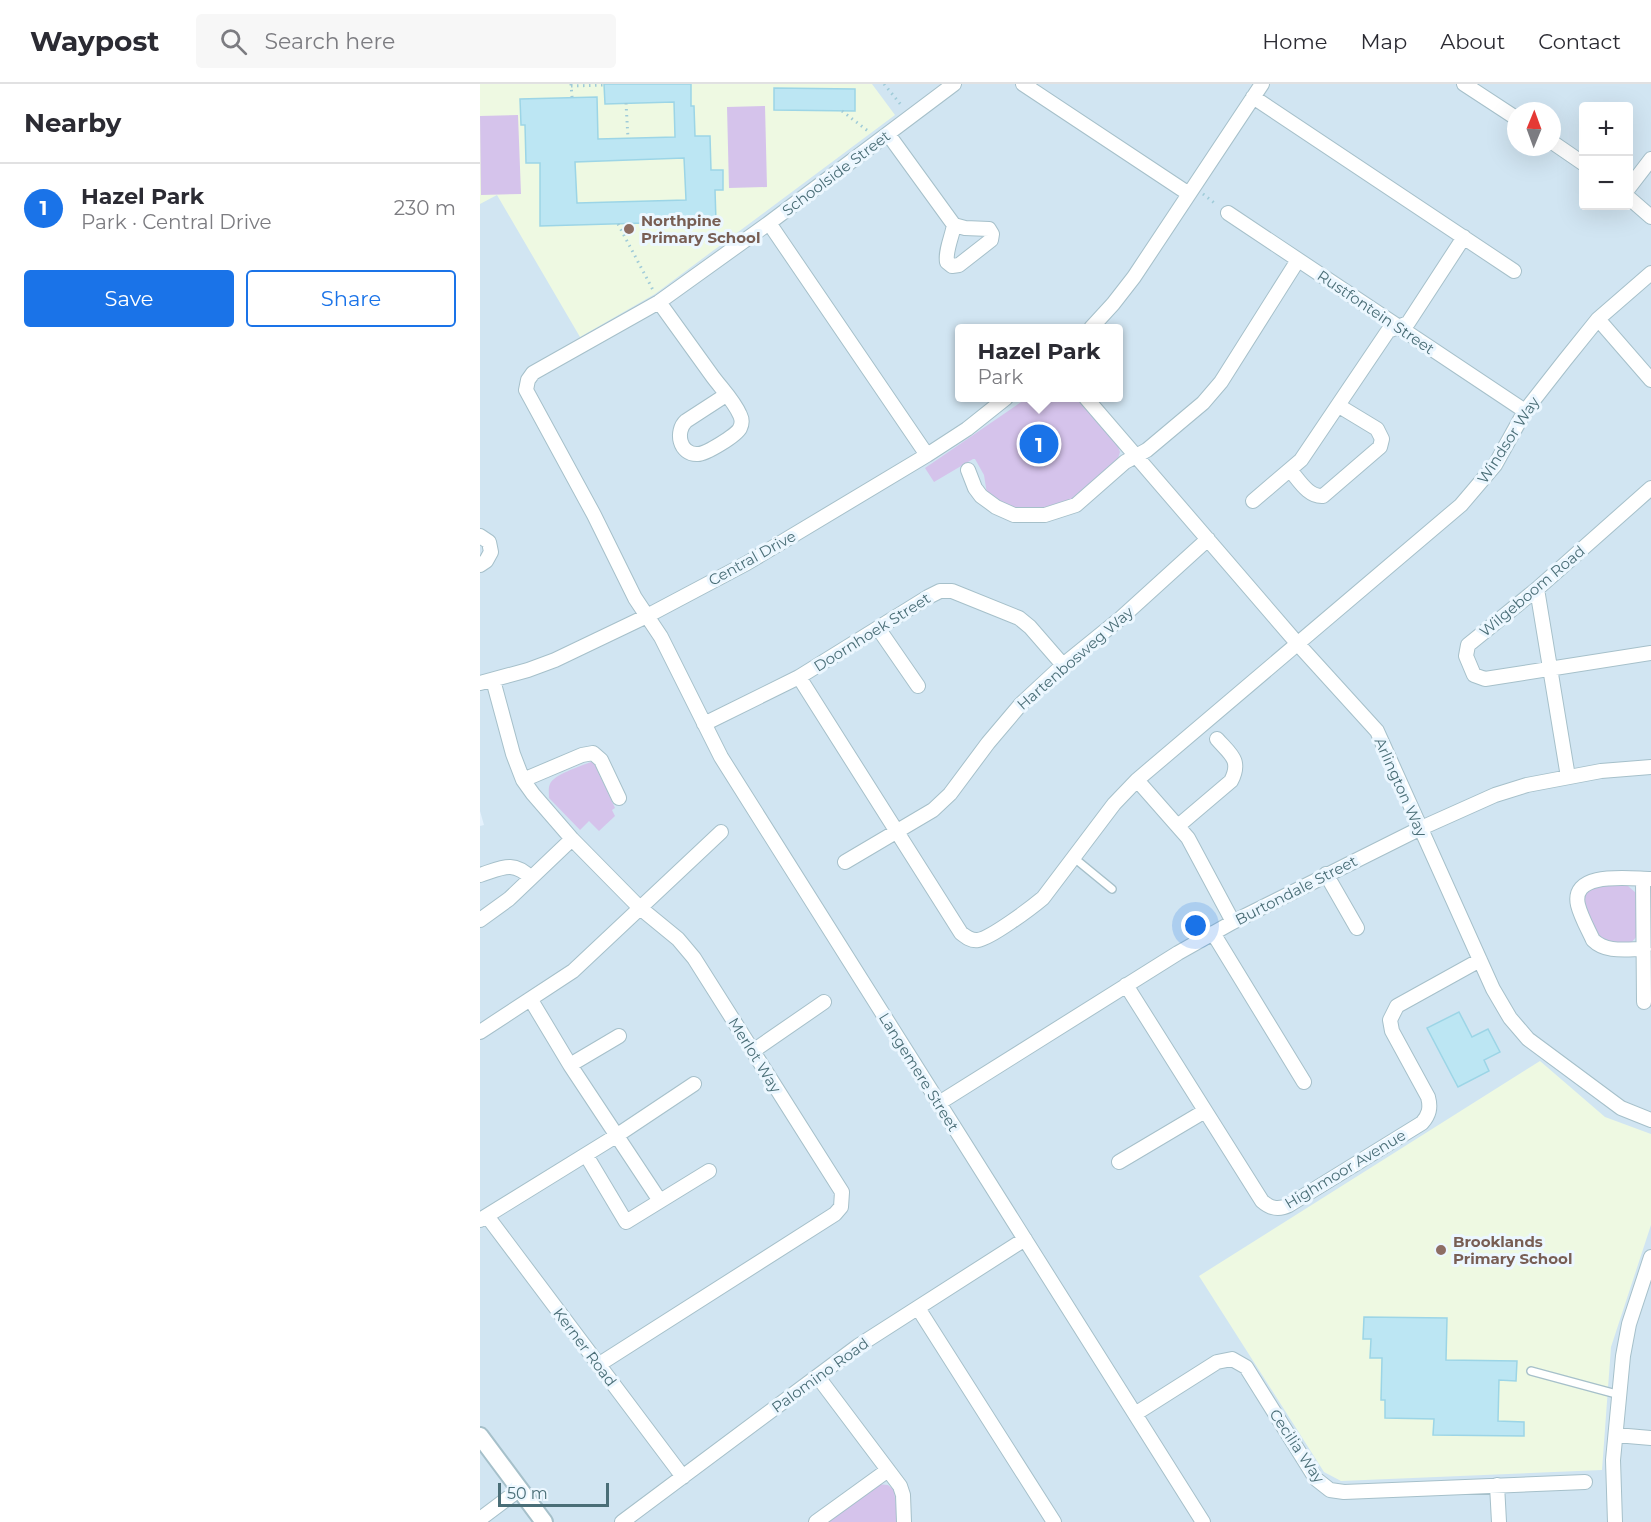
<!DOCTYPE html>
<html lang="en">
<head>
<meta charset="utf-8">
<style>
	body { margin:0; font-family:Montserrat,sans-serif; background:#f7f7f7; color:#2b2b33 }
	.controls { position:absolute; right:18px; top:18px; display:grid; overflow:hidden; border-radius:6px; box-shadow:0 6px 24px #0002 }
	.controls button { width:54px; height:54px; display:grid; place-items:center; padding:0; border:0; border-bottom:2px solid #e1e1e2; background:#fff; color:#2b2b33; font:30px sans-serif }
	.compass { position:absolute; left:1027px; top:18px; width:54px; height:54px; border-radius:50%; background:#fff; box-shadow:0 6px 24px #0002; rotate:1deg }
	.scale { position:absolute; left:18px; bottom:15px; width:111px; box-sizing:border-box; padding-left:6px; border:3px solid #4a6e77; border-top:0; font-size:16px; line-height:21px; white-space:nowrap; color:#4a6e77; -webkit-text-stroke:4px #ecf7ff; paint-order:stroke }
	.you { position:absolute; left:716px; top:842px; width:21px; height:21px; margin:-15px; border:4px solid #fff; border-radius:50%; background:#1a73e8; box-shadow:0 0 0 9px #1a73e833 }
	.badge { display:grid; place-items:center; width:39px; height:39px; border-radius:50%; background:#1a73e8; color:#fff; font-size:20px; font-weight:700 }
	.pin { position:absolute; translate:-50% -50%; border:3px solid #fff; box-shadow:0 2px 6px #0006 }
	.popup { position:absolute; left:475px; top:240px; width:168px; height:78px; box-sizing:border-box; display:grid; place-content:center; border-radius:6px; background:#fff; filter:drop-shadow(0 2px 4px #0005); font-size:20px; white-space:nowrap; color:#7c7c81 }
	.popup b { font-size:22px; color:#2b2b33 }
	.popup::after { content:''; position:absolute; left:50%; top:100%; margin-left:-12px; border:12px solid transparent; border-top-color:#fff }
	.list { margin:0; padding:0; list-style:none }
	h2 { display:flex; justify-content:space-between; align-items:center; height:78px; margin:0; padding:0 24px; font-size:26px }
	h2 small { font-size:20px; font-weight:400; color:#7c7c81 }
	.list li { display:grid; grid-template-columns:39px 1fr auto; gap:18px; align-items:center; box-sizing:border-box; height:90px; padding:0 24px; border-top:2px solid #e1e1e2 }
	.list b { display:block; font-size:22px; white-space:nowrap }
	.list p { margin:0; font-size:20px; white-space:nowrap; color:#7c7c81 }
	.list em { font-size:20px; font-style:normal; color:#7c7c81 }
	.actions { display:flex; gap:12px; padding:18px 24px }
	.actions a { flex:1; padding:14px 0; border:2px solid #1a73e8; border-radius:6px; text-align:center; font-size:21px; color:#1a73e8 }
	.actions .main { background:#1a73e8; color:#fff }
	.icon { flex:none; width:33px; height:33px; fill:none; stroke:currentColor; stroke-width:2; stroke-linecap:round; stroke-linejoin:round }
	.map { position:relative; flex:none; width:1171px; height:1438px; overflow:hidden }
	header { display:flex; align-items:center; gap:36px; box-sizing:border-box; height:84px; padding:0 30px; background:#fff; border-bottom:2px solid #e1e1e2 }
	header strong { font-size:28px }
	nav { display:flex; gap:33px; margin-inline-start:auto; font-size:21px }
	.search { width:420px; height:54px; background:#f7f7f7; display:flex; align-items:center; gap:15px; box-sizing:border-box; padding:0 21px; border-radius:6px; color:#7c7c81; font-size:22px }
	main { display:flex }
	aside { flex:1; background:#fff }
	.map>svg:first-child { display:block }
</style>
</head>
<body>
<header>
<strong>Waypost</strong>
<div class="search"><svg class="icon" aria-label="search" viewBox="0 0 24 24"><circle cx="10" cy="10" r="6"/><path d="M15 15l6 6"/></svg>Search here</div>
<nav><a>Home</a><a>Map</a><a>About</a><a>Contact</a></nav>
</header>
<main>
<aside>
<h2>Nearby<small></small></h2>
<ul class="list">
<li><span class="badge">1</span><div><b>Hazel Park</b><p>Park · Central Drive</p></div><em>230 m</em></li>
</ul>
<div class="actions"><a class="main">Save</a><a>Share</a></div>
</aside>
<div class="map">
<svg width="1171" height="1438" viewBox="0 0 1171 1438">
	<rect width="100%" height="100%" fill="#e5f2fd"/>
	<path fill="#d1e5f2" fill-rule="evenodd" d="M0,0H1171V1438H0V742L4,741L0,727ZM1104,22H1148V122H1104ZM1036,27H1072V63H1036ZM480,244H638V314H480Z"/>
	<path fill="#eef9e2" d="M0,0H392L415,31L175,210L100,253L17,111L0,120Z
		M1060,977L1125,1033L1171,1050V1141L1131,1263L1122,1386L861,1397L844,1388L719,1192Z"/>
	<path fill="#d5c3eb" d="M285,22L287,103L249,104L247,23Z
		M38,31L41,110L1,111L0,32Z
		M547,314H598L636,357L640,368L637,378L594,416L583,421L548,427L528,423L507,410L504,391L495,375H493L454,398L445,384Z
		M113,677L135,724L132,726L135,732L119,747L109,737L100,746L69,714C69,710 68,704 70,700C74,690 102,682 113,677Z
		M1117,801L1148,802L1156,809L1158,851L1151,859C1126,867 1117,852 1108,832C1106,826 1102,820 1104,814C1106,807 1111,804 1117,801Z
		M397,1400L408,1401L414,1406L418,1438H345Z"/>
	<path fill="#bce6f3" stroke="#9cd5e6" stroke-width="1.5" fill-rule="evenodd" d="M124,0H211V22H214L215,52H230L231,86H243V106H235L236,137L60,142V79H46L45,41H41L40,15L117,13L118,55L195,53L194,18L125,20ZM204,74L206,116L97,119L95,78Z
		M294,4L375,5V27L294,26Z
		M979,928L992,953L1008,945L1020,968L1004,976L1009,987L978,1003L947,944Z
		M884,1233L967,1234L966,1276L1037,1277L1036,1297L1019,1296L1018,1337L1044,1338V1352L953,1351L954,1335L905,1334V1316H901L902,1274H890L891,1255H883Z"/>
	<g fill="none" stroke-linecap="round" stroke-linejoin="round">
		<g stroke="#a6c0ca" stroke-width="10">
			<path id="service" d="M593,773L632,805
				M1051,1287L1140,1311"/>
		</g>
		<g stroke="#a6c0ca" stroke-width="16">
			<path id="minor" d="M474,0L289,139L179,218L53,289L48,296L46,306L114,431L155,514L181,553L241,673L723,1438
				M543,0L709,110
				M984,0L1036,34
				M773,13L1034,187
				M408,50L474,141L485,144L509,145L512,150L511,156L479,181L472,182L467,178C465,167 472,153 474,141
				M1072,58L1104,80
				M1148,105L1171,75
				M1148,113L1171,133
				M748,129L1045,327
				M289,139L447,371
				M179,218C197,243 215,268 233,293C242,305 254,317 260,331C262,335 262,340 260,344C257,351 226,370 218,370C199,371 195,347 206,337L246,311
				M1118,235L1171,296
				M611,244L633,220L654,193L782,0
				M606,314L817,559L897,647L1013,905L1030,934L1048,955L1141,1024L1171,1036
				M488,386L495,404L501,412L516,423L534,431H565L596,421L645,378L667,366L723,319L741,298L818,176
				M810,386C819,396 828,413 843,412L900,363L902,355L897,345L859,322
				M1171,404L1057,505L988,561L986,572L994,591L1005,595L1171,569
				M773,417L821,376L908,247L928,239L984,153
				M0,452L9,458L11,468L6,477L0,481
				M1057,505L1088,693
				M398,544L438,602
				M319,593L481,849C486,853 491,857 498,856C511,854 551,824 563,814L634,720L657,696L981,421L1015,381L1045,327L1085,276L1118,235L1171,189
				M13,596L33,670L43,696L53,710L92,755L159,823L198,855L214,874L362,1108L361,1123L355,1130L118,1281
				M0,599L48,586L75,576L167,532L267,479L447,371L487,345L526,314
				M224,640L319,593L448,513L460,507H472L539,534L550,543L583,581
				M43,696L102,671L113,669L121,676L139,714
				M657,696L708,754L753,838
				M698,742L751,697C762,676 750,670 737,655
				M365,778L453,726L470,710L508,659L541,620L583,581L641,534L728,455
				M846,790L877,844
				M0,791C22,784 33,776 51,794
				M1163,795L1164,918
				M0,836L29,815L92,755
				M733,849L824,998
				M1164,865C1147,865 1126,869 1113,856C1108,845 1101,833 1098,821C1090,786 1151,795 1171,795
				M646,901L782,1117C791,1125 799,1126 809,1121L942,1039C949,1031 951,1024 948,1013L912,947L910,936L917,922L1000,876
				M51,916L90,981L180,1117
				M0,948L93,887L241,748
				M273,967L344,918
				M90,981L139,952
				M459,1019L698,869L753,838L939,745L1015,711L1047,701L1121,687L1171,683
				M106,1071L146,1138L229,1087
				M639,1078L725,1027
				M7,1132L203,1393
				M0,1136L136,1052L214,1000
				M438,1224L574,1438
				M338,1293L420,1402L423,1411L424,1438
				M655,1330L737,1278L752,1275L766,1283L836,1395L850,1406L864,1408L1105,1398
				M1136,1351L1171,1354
				M1017,1401L1019,1438
				M0,1435L40,1405
				M142,1438L378,1262L545,1155
				M336,1438L408,1386
				M1135,1438L1133,1376L1143,1272L1149,1240L1171,1173"/>
		</g>
		<g stroke="#a6c0ca" stroke-width="20">
			<path id="tertiary" d="M0,1352L64,1438"/>
		</g>
		<path stroke="#9fcbd8" stroke-width="3" stroke-dasharray="1.5 4.5" stroke-linecap="butt" d="M91,0L92,13
			M404,0L422,22
			M91,2L124,1
			M146,19L148,54
			M362,27L388,47
			M723,110L737,121
			M138,140L173,206"/>
		<use href="#service" stroke="#fff" stroke-width="7"/>
		<use href="#minor" stroke="#fff" stroke-width="14"/>
		<use href="#tertiary" stroke="#fff" stroke-width="16"/>
	</g>
	<g fill="#8d6e63" stroke="#ecf7ff" stroke-width="2">
		<circle cx="149" cy="145" r="6"/>
		<circle cx="961" cy="1166" r="6"/>
	</g>
	<g text-anchor="middle" dominant-baseline="central" stroke-width="6" stroke-linejoin="round" paint-order="stroke">
		<g font-size="15" fill="#4a6e77" stroke="#ecf7ff">
			<text transform="translate(356 89) rotate(-37)">Schoolside Street</text>
			<text transform="translate(896 228) rotate(34)">Rustfontein Street</text>
			<text transform="translate(1028 356) rotate(-57)">Windsor Way</text>
			<text transform="translate(272 474) rotate(-29)">Central Drive</text>
			<text transform="translate(1052 507) rotate(-40)">Wilgeboom Road</text>
			<text transform="translate(392 548) rotate(-32)">Doornhoek Street</text>
			<text transform="translate(595 574) rotate(-41)">Hartenbosweg Way</text>
			<text transform="translate(921 703) rotate(66)">Arlington Way</text>
			<text transform="translate(816 806) rotate(-27)">Burtondale Street</text>
			<text transform="translate(275 971) rotate(58)">Merlot Way</text>
			<text transform="translate(439 988) rotate(58)">Langemere Street</text>
			<text transform="translate(865 1085) rotate(-31)">Highmoor Avenue</text>
			<text transform="translate(105 1263) rotate(53)">Kerner Road</text>
			<text transform="translate(340 1291) rotate(-36)">Palomino Road</text>
			<text transform="translate(817 1362) rotate(56)">Cecilia Way</text>
		</g>
		<g font-size="15" font-weight="bold" fill="#785e54" stroke="#ecf7ff" text-anchor="start">
			<text x="161" y="136">Northpine<tspan x="161" dy="17">Primary School</tspan></text>
			<text x="973" y="1157">Brooklands<tspan x="973" dy="17">Primary School</tspan></text>
		</g>
	</g>
</svg>
<div class="controls">
<button>+</button>
<button>−</button>
</div>
<svg class="compass" viewBox="-18 -18 36 36"><path d="M0-13l5 13h-10z" fill="#e53935"/><path d="M0 13l5-13h-10z" fill="#7c7c81"/></svg>
<div class="scale">50 m</div>
<div class="you"></div>
<div class="pin badge" style="left:559px;top:360px">1</div>
<div class="popup"><b>Hazel Park</b>Park</div>
</div>
</main>
</body>
</html>
